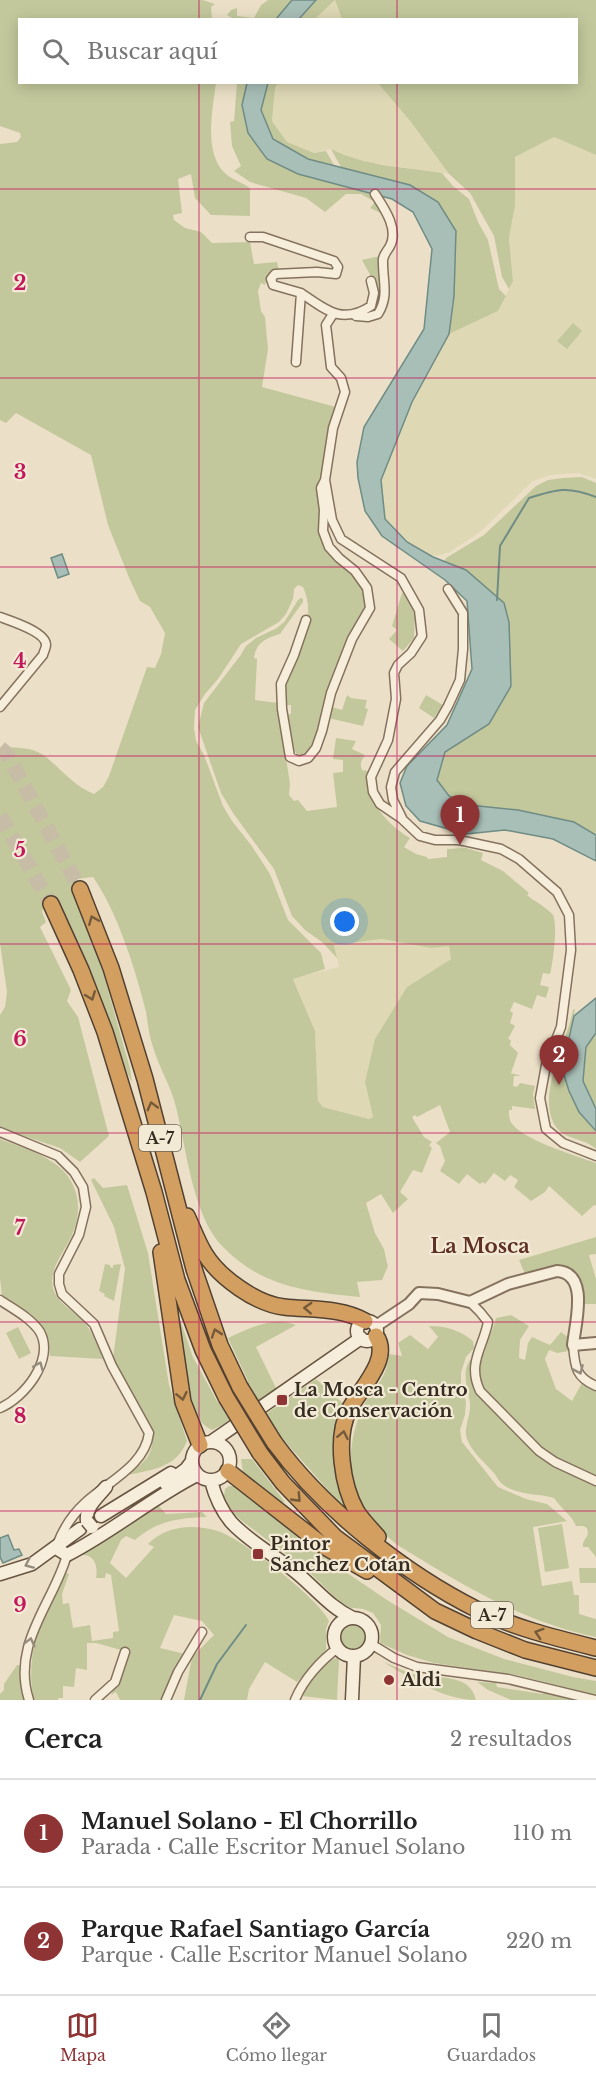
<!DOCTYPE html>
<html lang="es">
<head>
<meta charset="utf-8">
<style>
	body { margin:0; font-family:"Libre Baskerville",serif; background:#f6f6f6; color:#222 }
	.you { position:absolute; left:345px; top:922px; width:21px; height:21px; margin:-15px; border:4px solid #fff; border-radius:50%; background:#1a73e8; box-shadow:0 0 0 9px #1a73e833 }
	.badge { display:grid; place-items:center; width:39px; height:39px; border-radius:50%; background:#8e3435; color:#fff; font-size:20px; font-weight:700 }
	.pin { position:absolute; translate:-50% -50px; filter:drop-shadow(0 2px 3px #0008) }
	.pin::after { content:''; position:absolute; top:32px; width:21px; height:18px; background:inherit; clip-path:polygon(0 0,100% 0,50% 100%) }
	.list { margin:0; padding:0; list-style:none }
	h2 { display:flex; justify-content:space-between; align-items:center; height:78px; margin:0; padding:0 24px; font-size:26px }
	h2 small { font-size:20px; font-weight:400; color:#767676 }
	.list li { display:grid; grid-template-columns:39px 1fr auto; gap:18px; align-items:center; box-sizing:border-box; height:108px; padding:0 24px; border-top:2px solid #e0e0e0 }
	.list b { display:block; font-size:22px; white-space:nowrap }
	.list p { margin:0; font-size:20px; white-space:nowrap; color:#767676 }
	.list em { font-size:20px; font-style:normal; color:#767676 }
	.icon { flex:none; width:33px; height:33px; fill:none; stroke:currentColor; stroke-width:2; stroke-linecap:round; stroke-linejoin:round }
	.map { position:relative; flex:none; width:596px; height:1700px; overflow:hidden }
	.search { position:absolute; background:#fff; box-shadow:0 3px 15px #0003; left:18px; right:18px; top:18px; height:66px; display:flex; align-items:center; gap:15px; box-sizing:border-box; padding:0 21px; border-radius:0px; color:#767676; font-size:22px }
	.sheet { height:294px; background:#fff }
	nav { display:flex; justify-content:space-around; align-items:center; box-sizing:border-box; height:84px; border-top:2px solid #e0e0e0; background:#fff; font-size:16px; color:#767676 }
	nav a { display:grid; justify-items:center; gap:3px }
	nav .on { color:#8e3435 }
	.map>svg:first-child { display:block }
</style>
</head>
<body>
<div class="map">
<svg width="596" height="1700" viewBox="0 0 596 1700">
	<rect width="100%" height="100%" fill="#ebe0c7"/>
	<path fill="#dfd8b5" d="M335,0L342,19L315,20L316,18Z
		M278,83H379L411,121L449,174L372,163L342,155L331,149L314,153L287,142L272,121L275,88Z
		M554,137L596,155V479L578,473L551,475L533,481L480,532L450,552L433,557L407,542L385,519L380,480L412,402L449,334L498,311L513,281L509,238L515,206V157Z
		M382,939L431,948L449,945L451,959L407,987L365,1082L373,1117L369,1119L323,1107L318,1101L315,1031L293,978L339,967L334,945Z"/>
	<path fill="#c3c89c" d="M0,0H203L215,4L211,7L212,19L20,20V82L216,83C213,108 204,148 222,170C228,178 241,182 250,188V216L211,215L195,198L191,174L178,179L182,213L173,215L174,220L185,228L201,232L212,243L250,242L254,264L277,262L279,271L268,274L265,285L261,283L258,291L261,311L265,317L268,349L262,387L336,407L327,432L323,476L320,477L316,489L321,509L322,537L366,590L367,603L364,617L325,701L324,716L311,752L305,756L299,757C289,745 288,730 286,715L291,714V705H285C285,699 284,692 285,686C286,675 294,666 298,656C307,634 313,608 303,587L298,585L294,589L293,599L286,614L279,622L241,644L218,679L205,694L195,710L194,728L196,741L204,755L223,806L232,821L251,845L270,874L288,920L321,953L325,969L293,979L315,1031L318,1101L323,1107L369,1119L373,1117L365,1082L375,1039L407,987L451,959L449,946L431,948L382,939L334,945L337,958L322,942L305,930L292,916L274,869L233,813L221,793L198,727L204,703L240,656L246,646L256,638L277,628L285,621L298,600L301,598L303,599V602L280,634C266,638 256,643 254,658L257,659L255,700L278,703L290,784L289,795L294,801L298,800L307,811L337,807L333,773L343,772V760L333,759L336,738L356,741L352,749L365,755C361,761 359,765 363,771L365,770L369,772C370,781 370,792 373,800C380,815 396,830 410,838L404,847L416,854L427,857L428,859L447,857V849L466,848L483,853L481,860L503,871L529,893L527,895L533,900H534C540,904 550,911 553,915C558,924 553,964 550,974L543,973L540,985L549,987L546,998L537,995L532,1009L514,1002L510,1011L513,1013L510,1023L515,1026L508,1039L511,1040L510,1045L518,1053L511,1073L521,1076H514L513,1086L517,1087L520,1083L535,1086L533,1094L535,1109L512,1106V1110H509C509,1113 509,1117 510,1120C516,1138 577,1156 596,1163V1206L594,1205L582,1216L549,1186L545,1192L531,1201L514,1187L518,1180L510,1175L505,1181L494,1173L485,1184L483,1182L480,1184L467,1174L459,1184L440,1171L445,1161L440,1146L436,1143L450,1132L440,1105L417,1117L415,1115L412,1117L424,1137L432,1142L429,1145L432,1148L422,1173L413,1170L400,1192L408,1199L393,1213L381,1194L366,1203L375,1233L384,1249L387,1263L388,1266L382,1280L357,1282L360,1297C307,1292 262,1287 223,1247C193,1218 186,1147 176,1107C171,1086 159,1068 153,1047C149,1036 148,1024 146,1012C136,971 117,911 93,877L77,879L73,885V892L98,955L130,1068L132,1082L128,1075C109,1017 87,961 60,906L54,901H45L42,912L46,922L40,927L71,990L67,1001L78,1017L109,1136L80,1162L60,1148L0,1128V1015L5,1007L7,992L0,943V748C14,747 34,747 46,757C62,770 74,786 94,794L103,787L109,776L147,667L155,668L161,654L165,633L150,607L140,601L130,580L108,525L91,455L16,413L6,423L0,420V144L17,142L21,137L20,133L0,126Z
		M268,0H292L276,19H234L227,15L231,10L237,8V16L254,18L261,5Z
		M316,0H596V155L554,137L515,157V206L509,238L513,281L509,289L502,277L494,236L470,193L449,174L411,122L378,83L576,82V20L342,19L335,0L315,19L299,20Z
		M237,83H247L242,105L248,133L355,188L372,193L383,214L370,208L375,202L361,194H346L325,212L306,198L250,182L234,171L241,166L232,146L230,122L234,121Z
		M268,83H278L275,88L272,121L287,142L314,153L326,151L334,165L308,159L273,139L261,110Z
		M331,149C364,166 405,167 442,173L453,186L469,199L478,222L488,240L499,289L506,296L498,311L449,334L454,296L456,231L410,185L341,167Z
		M380,256L381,305L371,314L367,313L374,282L362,260Z
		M573,323L582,331L567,349L557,341Z
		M582,477L596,483V835L574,822L518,810L469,805L449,796L437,780L444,752L489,724L466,570L444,562L446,558L484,535L536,486L548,480L563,478Z
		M402,593H407L415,617L414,638L403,651L389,639L397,630L392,626Z
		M347,695L351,698L367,700L365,708L368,709L363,726L328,718L329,706L342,710Z
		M426,695L443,705L434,718L419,708Z
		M575,1009L571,1035L562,1069L569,1091L579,1112L596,1131V1149C585,1138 565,1140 556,1127C535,1097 567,1042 573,1010Z
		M596,1033V1109L583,1081L586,1047Z
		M0,1139C30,1151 70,1160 77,1197C80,1212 76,1228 69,1241C61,1256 49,1271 53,1288C57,1304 78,1313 87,1326C94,1336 98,1348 103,1359L50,1356C50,1324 25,1312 2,1295L0,1279Z
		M94,1178L103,1188L127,1185L148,1253L169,1385L187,1441C176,1468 154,1469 128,1475C146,1460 155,1455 151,1430L113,1358L125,1269L114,1227L91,1180Z
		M596,1237V1254L589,1255L596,1279V1304H582L576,1276L571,1271L526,1276L519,1260Z
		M105,1264L110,1265V1267L113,1268V1265L121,1264L114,1301L104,1296L105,1294L99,1291Z
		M177,1311L193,1357L218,1403L248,1381L228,1338C252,1327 271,1317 296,1325L256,1347L277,1390L220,1426L212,1430C186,1418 187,1379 184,1355H180Z
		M511,1315L529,1326L520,1340L519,1358L525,1360L528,1343L532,1337L550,1345L561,1332L568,1337L569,1351L557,1353L549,1350L545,1359L556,1389L572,1401L582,1383L596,1388V1477L557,1460L539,1447L481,1389C472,1354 489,1348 496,1318Z
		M429,1326C446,1326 460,1330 473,1341L474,1348L466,1357L461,1373V1385L466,1402L465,1415L460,1430L462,1442L498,1487L526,1499L547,1504L567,1521L533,1527L542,1586L572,1581L574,1595H579V1614L596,1619V1637C522,1622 459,1583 396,1544C384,1534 372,1522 364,1510C343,1478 349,1431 367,1399C371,1390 379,1385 383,1376C387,1370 387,1361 389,1354L402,1356L398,1343L410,1335L428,1349L438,1337Z
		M18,1327L31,1353L19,1359L6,1333Z
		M472,1358C471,1374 475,1390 485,1402L538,1456L560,1469L596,1484V1557L588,1547H583V1543L588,1534L587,1528L583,1526H576C571,1514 561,1509 554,1498C541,1494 526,1495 513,1490C510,1489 504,1486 501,1483C498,1480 496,1475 493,1472C484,1462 472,1452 467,1439C463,1429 471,1415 470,1403C468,1388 460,1370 472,1358Z
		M316,1379L346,1406L341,1494L349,1514L281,1437L266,1414Z
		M241,1459H252L285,1502H279L243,1472Z
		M229,1486H236L275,1519L337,1566L387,1600L448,1637L504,1659L573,1677L596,1681V1695L516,1675L434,1663L407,1655L380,1643L381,1625L373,1613L363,1609L345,1607L306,1569L242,1521L232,1512L224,1496L225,1489Z
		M157,1504L166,1514L202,1512L207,1517C179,1518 156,1521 135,1540L126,1536L121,1540L110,1563L126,1578L154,1547L148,1544C167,1525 193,1524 218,1531C241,1538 319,1599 329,1621L326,1629V1650L297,1682L265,1662L249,1689L247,1700H184L192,1657L214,1635L202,1621L174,1615L160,1648L185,1654L163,1700H120L116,1692L111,1695L117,1683L128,1652L96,1643H87V1670L76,1668L74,1687L63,1686V1698H58V1700H34C29,1679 31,1657 36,1637L66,1573L69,1574L62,1594L63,1604L69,1603L73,1628L90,1625L92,1641L113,1638V1632L119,1631L111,1575L106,1573L105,1578H96C98,1566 95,1554 81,1555L79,1552Z
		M562,1524L569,1568L545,1572L538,1528Z
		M579,1568H596V1583H580Z
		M340 1637a13 13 0 1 1 26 0a13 13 0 1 1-26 0Z
		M337,1658L339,1660L337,1700L302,1696C310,1684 322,1662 337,1658Z
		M383,1662C392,1665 401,1670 410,1673C433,1681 469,1670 476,1700C443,1700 411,1678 383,1662Z
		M17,1665H21V1683L24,1700H0V1694L4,1690V1684Z
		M477,1682L496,1683L497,1687L543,1694L544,1692L582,1700H511L488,1690Z"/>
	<path fill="#a8bfb8" stroke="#6f8c85" stroke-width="1.5" d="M292,0H316L299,19H276Z
		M247,83H268L261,110L273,139L308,159L410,185L438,202L456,231L454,296L449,334L412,402L381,480L385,519L407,542L433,557L466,570L504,603L509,622L511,686L489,724L445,752L437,780L449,796L469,805L518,810L574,822L596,835V861L553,839L505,830L466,834L420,821L406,806L400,783L407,766L447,725L472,669L467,601L445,580L382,536L365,511L358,478L357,462L364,427L424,329L432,249L413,212L392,199L298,174L267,159L248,133L242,105Z
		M62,554L69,574L58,578L51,558Z
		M596,998V1033L586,1047L583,1081L596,1109V1131L579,1112L569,1091L562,1069L574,1016Z
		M8,1535L14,1550L19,1549L22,1555L3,1563L0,1557V1538Z"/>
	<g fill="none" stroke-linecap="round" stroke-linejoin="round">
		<path stroke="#6f8c85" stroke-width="2" d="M497,600L500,546L529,498C557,489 568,486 596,497
			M200,1700L217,1664L246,1625"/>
		<path stroke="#c7bca6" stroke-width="15" stroke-dasharray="15 8" stroke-linecap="butt" d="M0,748L7,754L80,889
			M0,816L51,904"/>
		<g stroke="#85725e" stroke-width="11">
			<path id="minor" d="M250,237H263L334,261L338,267L336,274L317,272L275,274L271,279L273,285L301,293
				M333,314L326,325L331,367L341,378L345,392L333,428L325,480L332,520L341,539L401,578L419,610L422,636L411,653L398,665L394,673L396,699L388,740L371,777L373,792L380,804L402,819L420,836L435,840H459L501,849L519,859L557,892L569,915L571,950L561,1027L546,1065L540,1098L546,1129L563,1143L596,1156
				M356,316L368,317L378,314C389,296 383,283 383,263C382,256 386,253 390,246C399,229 384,208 375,194
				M296,362L301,293C326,310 342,325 371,306L374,293L371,281
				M0,617C11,621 46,632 46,645C46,648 44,651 43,655L0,707
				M306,620L294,655L281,684L282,709L290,757L299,761L308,758L316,748L322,731L331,693L352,639L370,608L367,588L355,571L339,558L329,547L323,531L324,510L321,488L325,480
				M402,818L393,800L391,787L395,772L440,720L448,706L460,680L463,649V613L448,589
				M0,1132L58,1156L74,1172L83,1187L86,1207L79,1235L59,1274V1284L62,1294L94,1324L112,1366L149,1433C145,1466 107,1482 85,1503C73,1514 63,1529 57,1545
				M0,1300C13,1309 31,1318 40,1332C55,1360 24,1398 0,1408
				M470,1302L480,1312L488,1322C483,1348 467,1363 480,1391L539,1451L555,1462L596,1481
				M573,1345C575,1366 575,1377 596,1386
				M371,1644L394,1658L417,1667L508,1679L595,1700
				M29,1700C11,1644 53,1604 67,1555
				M95,1700L115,1682L125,1652
				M166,1700L178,1672L202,1632
				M295,1700C303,1680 321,1660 338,1648"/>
		</g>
		<g stroke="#85725e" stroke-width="14">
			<path id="tertiary" d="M376,1326L409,1304L419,1293L438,1294L470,1302L508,1284L557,1271C590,1273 575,1324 573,1345L596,1343"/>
		</g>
		<g stroke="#675441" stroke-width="15">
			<path id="secondary" d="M357 1331a10 10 0 1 1 20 0a10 10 0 1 1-20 0Z
				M192 1461a19 19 0 1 1 38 0a19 19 0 1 1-38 0Z
				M211,1442L361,1338
				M211,1481C215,1496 221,1510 231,1522C249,1542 278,1557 298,1574C317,1590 331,1608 353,1618
				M166,1484L186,1469L192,1461
				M101,1516L171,1473
				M87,1521C85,1507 98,1497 106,1487
				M56,1548L67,1555C112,1532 152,1498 197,1475
				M0,1574L32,1564L80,1529
				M334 1637a19 19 0 1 1 38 0a19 19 0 1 1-38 0Z
				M352,1700L354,1656"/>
		</g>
		<g stroke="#534132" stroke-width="18">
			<path id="motorway" d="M80,889L111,968L145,1079L194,1269L220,1345L240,1387
				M51,904L81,970L105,1032L154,1192L177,1280L203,1350L226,1397
				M187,1216C193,1229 198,1243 205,1254C219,1277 256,1304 284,1307C310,1310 340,1307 365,1321
				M161,1252L183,1402L200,1445
				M376,1336C392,1359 359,1390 349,1410C335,1438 342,1486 357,1512C363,1521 371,1529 378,1537
				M274,1442C323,1509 404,1573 478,1610C515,1628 556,1638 596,1648
				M260,1453L283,1483L335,1537L435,1611L477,1631L525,1650L596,1668
				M228,1471L325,1547L367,1571"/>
		</g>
		<use href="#minor" stroke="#f6edda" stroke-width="8"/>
		<use href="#tertiary" stroke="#f6edda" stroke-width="10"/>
		<use href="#secondary" stroke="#f6edda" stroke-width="12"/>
		<use href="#motorway" stroke="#d29f60" stroke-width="15"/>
		<g stroke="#675441" stroke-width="15" stroke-linecap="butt">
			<path id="secondary-bridge" d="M87,1521L92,1527"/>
		</g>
		<g stroke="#534132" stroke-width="18" stroke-linecap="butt">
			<path id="motorway-bridge" d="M240,1387L274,1442
				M226,1397L260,1453"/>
		</g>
		<use href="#secondary-bridge" stroke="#f6edda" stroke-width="12"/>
		<use href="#motorway-bridge" stroke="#d29f60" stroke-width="15"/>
	</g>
	<defs><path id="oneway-chevron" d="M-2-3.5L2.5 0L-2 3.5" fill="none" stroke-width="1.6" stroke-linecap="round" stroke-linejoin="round" transform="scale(1.5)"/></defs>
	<g stroke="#74593a">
		<use href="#oneway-chevron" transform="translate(93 920) rotate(-112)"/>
		<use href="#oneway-chevron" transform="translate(91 996) rotate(69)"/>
		<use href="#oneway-chevron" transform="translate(152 1106) rotate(-105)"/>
		<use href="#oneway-chevron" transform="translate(308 1308) rotate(-177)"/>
		<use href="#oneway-chevron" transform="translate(216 1333) rotate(-109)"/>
		<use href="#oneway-chevron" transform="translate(182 1396) rotate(78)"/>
		<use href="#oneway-chevron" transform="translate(343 1435) rotate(-78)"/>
		<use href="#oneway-chevron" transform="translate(297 1498) rotate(46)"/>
		<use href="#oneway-chevron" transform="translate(539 1633) rotate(-162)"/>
	</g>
	<g stroke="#968c7e">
		<use href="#oneway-chevron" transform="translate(39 1366) rotate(-67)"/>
		<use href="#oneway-chevron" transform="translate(579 1370) rotate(66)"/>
		<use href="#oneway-chevron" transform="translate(29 1564) rotate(156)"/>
		<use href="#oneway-chevron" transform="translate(30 1642) rotate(-76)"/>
	</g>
	<path fill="none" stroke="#c2185b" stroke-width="1.5" stroke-opacity="0.55" d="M199,0V20M397,0V20M199,82V1700M397,82V1700M0,189H596M0,378H596M0,567H596M0,756H596M0,944H596M0,1133H596M0,1322H596M0,1511H596"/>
	<g fill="#8e3435" stroke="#f3ead6" stroke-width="2">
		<rect x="276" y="1394" width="12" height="12" rx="3"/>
		<rect x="252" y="1548" width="12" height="12" rx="3"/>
		<circle cx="389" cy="1680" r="6"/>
	</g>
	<g text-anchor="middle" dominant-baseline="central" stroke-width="4.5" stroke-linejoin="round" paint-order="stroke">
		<g fill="#f3ead6" stroke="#6f6457" stroke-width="1.5">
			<rect x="139" y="1125" width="42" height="26" rx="4.5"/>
			<rect x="471" y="1602" width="42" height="26" rx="4.5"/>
		</g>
		<g font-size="16" font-weight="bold" fill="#362b21">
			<text x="160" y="1138">A-7</text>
			<text x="492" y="1615">A-7</text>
		</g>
		<g font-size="18" font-weight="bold" fill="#362b21" stroke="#f3ead6" text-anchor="start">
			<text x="294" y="1390">La Mosca - Centro<tspan x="294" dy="21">de Conservación</tspan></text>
			<text x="270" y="1544">Pintor<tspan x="270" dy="21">Sánchez Cotán</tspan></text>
			<text x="401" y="1680">Aldi</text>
		</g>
		<g font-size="20" font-weight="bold" fill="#5f3024" stroke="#f3ead6">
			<text x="480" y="1246">La Mosca</text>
		</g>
	</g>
	<g font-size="20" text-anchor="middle" font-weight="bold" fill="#c2185b" stroke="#f3ead6" stroke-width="4.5" stroke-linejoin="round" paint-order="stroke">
		<text x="20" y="290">2</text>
		<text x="20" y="479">3</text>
		<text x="20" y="668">4</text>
		<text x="20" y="857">5</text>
		<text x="20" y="1046">6</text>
		<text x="20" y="1235">7</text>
		<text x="20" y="1423">8</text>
		<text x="20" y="1612">9</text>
	</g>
</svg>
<div class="you"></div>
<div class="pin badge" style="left:460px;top:845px">1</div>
<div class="pin badge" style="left:559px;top:1085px">2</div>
<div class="search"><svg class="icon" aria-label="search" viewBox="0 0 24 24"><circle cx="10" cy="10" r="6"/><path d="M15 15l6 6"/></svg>Buscar aquí</div>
</div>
<section class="sheet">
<h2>Cerca<small>2 resultados</small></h2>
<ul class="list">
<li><span class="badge">1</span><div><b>Manuel Solano - El Chorrillo</b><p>Parada · Calle Escritor Manuel Solano</p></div><em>110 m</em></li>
<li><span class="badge">2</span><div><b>Parque Rafael Santiago García</b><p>Parque · Calle Escritor Manuel Solano</p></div><em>220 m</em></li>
</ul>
</section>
<nav>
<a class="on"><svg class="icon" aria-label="map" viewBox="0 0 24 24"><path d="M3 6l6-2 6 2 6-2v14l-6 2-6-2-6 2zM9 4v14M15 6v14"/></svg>Mapa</a>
<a><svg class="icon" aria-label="directions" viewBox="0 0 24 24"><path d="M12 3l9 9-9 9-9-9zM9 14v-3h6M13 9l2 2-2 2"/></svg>Cómo llegar</a>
<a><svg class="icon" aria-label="saved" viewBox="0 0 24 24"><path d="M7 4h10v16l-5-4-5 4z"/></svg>Guardados</a>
</nav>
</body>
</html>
